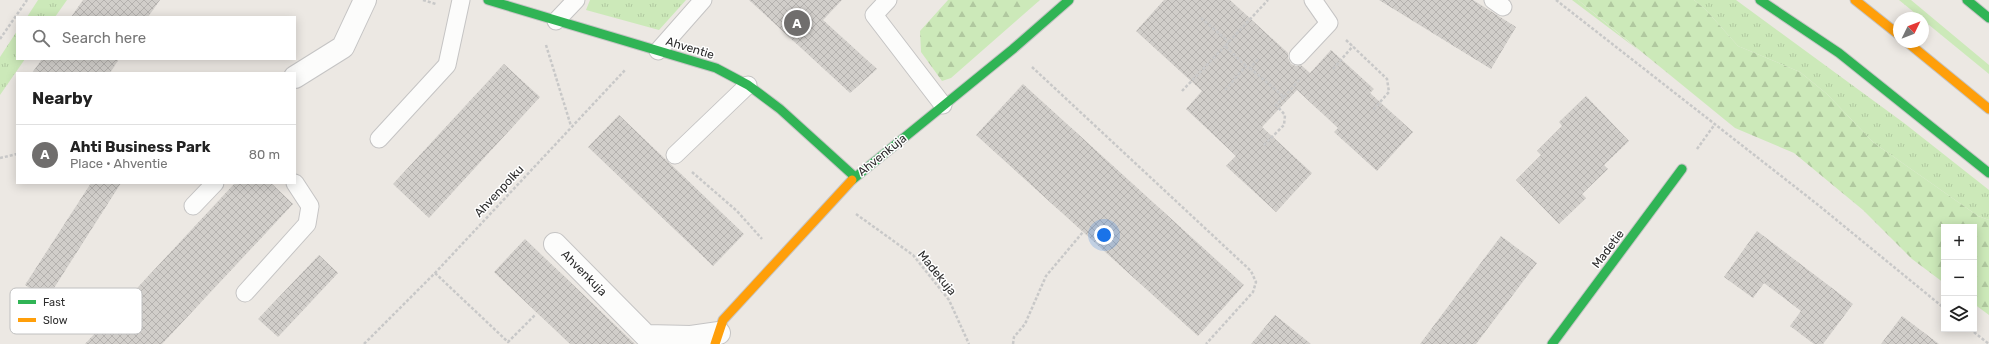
<!DOCTYPE html>
<html lang="en">
<head>
<meta charset="utf-8">
<style>
	body { margin:0; font-family:Rubik,sans-serif; background:#f6f6f6; color:#222 }
	.controls { position:absolute; right:12px; bottom:12px; display:grid; overflow:hidden; border-radius:0px; box-shadow:0 2px 10px #0003 }
	.controls button { width:36px; height:36px; display:grid; place-items:center; padding:0; border:0; border-bottom:1px solid #e0e0e0; background:#fff; color:#222; font:20px sans-serif }
	.compass { position:absolute; left:1893px; top:12px; width:36px; height:36px; border-radius:50%; background:#fff; box-shadow:0 2px 10px #0003; rotate:47deg }
	.you { position:absolute; left:1104px; top:235px; width:14px; height:14px; margin:-10px; border:3px solid #fff; border-radius:50%; background:#1a73e8; box-shadow:0 0 0 6px #1a73e833 }
	.badge { display:grid; place-items:center; width:26px; height:26px; border-radius:50%; background:#706e6d; color:#fff; font-size:13px; font-weight:700 }
	.pin { position:absolute; translate:-50% -50%; border:2px solid #fff; box-shadow:0 1px 4px #0006 }
	.list { margin:0; padding:0; list-style:none }
	h2 { display:flex; justify-content:space-between; align-items:center; height:52px; margin:0; padding:0 16px; font-size:17px }
	h2 small { font-size:13px; font-weight:400; color:#767676 }
	.list li { display:grid; grid-template-columns:26px 1fr auto; gap:12px; align-items:center; box-sizing:border-box; height:60px; padding:0 16px; border-top:1px solid #e0e0e0 }
	.list b { display:block; font-size:15px; white-space:nowrap }
	.list p { margin:0; font-size:13px; white-space:nowrap; color:#767676 }
	.list em { font-size:13px; font-style:normal; color:#767676 }
	.icon { flex:none; width:22px; height:22px; fill:none; stroke:currentColor; stroke-width:2; stroke-linecap:round; stroke-linejoin:round }
	.map { position:relative; flex:none; width:1989px; height:344px; overflow:hidden }
	.search { position:absolute; background:#fff; box-shadow:0 2px 10px #0003; left:16px; top:16px; width:280px; height:44px; display:flex; align-items:center; gap:10px; box-sizing:border-box; padding:0 14px; border-radius:0px; color:#767676; font-size:15px }
	.panel { position:absolute; background:#fff; box-shadow:0 2px 10px #0003; left:16px; top:72px; width:280px; height:112px; border-radius:0px }
	.map>svg:first-child { display:block }
</style>
</head>
<body>
<div class="map">
<svg width="1989" height="344" viewBox="0 0 1989 344">
	<defs>
		<pattern id="grass-tufts" width="24" height="20" patternUnits="userSpaceOnUse"><rect width="24" height="20" fill="#cce9b9"/><path d="M3 7l-1-3M5 7V3M7 7l1-3M15 17l-1-3M17 17v-4M19 17l1-3" fill="none" stroke="#b0c89f"/></pattern>
		<pattern id="forest-firs" width="22" height="20" patternUnits="userSpaceOnUse"><rect width="22" height="20" fill="#cce9b9"/><path d="M5 1l3.5 6h-7zM16 11l3.5 6h-7z" fill="#b0c89f"/></pattern>
		<pattern id="building-cross-hatch" width="8" height="8" patternUnits="userSpaceOnUse"><rect width="8" height="8" fill="#d1ceca"/><path d="M0 0l8 8M0 8l8-8" fill="none" stroke="#b4b1ae"/></pattern>
	</defs>
	<rect width="100%" height="100%" fill="#ece8e3"/>
	<path fill="url(#grass-tufts)" d="M38,0H67L55,17H27Z
		M590,0H686L659,30L586,10Z
		M1572,0H1578L1641,52Z
		M1694,0H1736L1904,123L1989,190V220L1978,216L1874,143L1827,94L1800,72L1738,46L1705,9Z
		M1899,0H1911L1989,65V74L1923,20V18H1921Z
		M17,31V59H25L0,95V57Z"/>
	<path fill="url(#forest-firs)" d="M948,0H1040L951,78L942,81L921,52L920,31Z
		M1578,0H1694L1705,9L1738,46L1800,72L1827,94L1874,143L1978,216L1989,220V315L1974,304V227H1944V283L1912,259L1863,210L1794,153L1735,128Z"/>
	<path fill="url(#building-cross-hatch)" d="M83,0H160L148,17H71Z
		M749,0H842L823,20L877,69L850,93Z
		M1164,0H1230L1288,53V58L1291,64L1296,66L1301,65L1310,73L1331,50L1374,89L1370,93L1413,132L1377,171L1334,132L1338,128L1297,90L1262,127L1312,173L1276,212L1226,166L1236,156L1186,109L1202,91L1136,31Z
		M1379,0H1473L1516,27L1491,69Z
		M42,59H119L110,73H32Z
		M504,64L540,97L429,218L393,184Z
		M1023,84L1244,285L1198,336L976,135Z
		M1586,96L1629,141L1604,165L1608,169L1582,194L1586,198L1559,224L1516,180L1541,155L1537,151L1562,126L1559,122Z
		M619,115L744,234L713,266L588,147Z
		M91,183H121L47,299L25,285Z
		M235,183H271L293,204L162,344H85Z
		M1757,231L1853,304L1823,344H1814L1790,326L1801,311L1764,283L1753,298L1724,277Z
		M1501,236L1537,263L1476,344H1420Z
		M525,239L635,344H570L494,272Z
		M319,255L338,273L278,337L258,319Z
		M1275,315L1311,344H1251Z
		M1902,316L1939,344H1881Z"/>
	<g fill="none" stroke-linecap="round" stroke-linejoin="round">
		<g stroke="#c5c4c4" stroke-width="19">
			<path id="lane" d="M888,0L874,15L943,105
				M1493,0L1503,7
				M556,21L576,0
				M658,51L703,0
				M1298,56L1329,23L1313,0
				M379,139L447,65L461,0
				M675,155L748,85
				M193,206L215,183
				M245,293L307,224L310,206L295,183"/>
		</g>
		<g stroke="#c5c4c4" stroke-width="24">
			<path id="street" d="M295,77L343,47L365,0
				M555,244L646,336L691,337L719,333"/>
		</g>
		<g stroke="#c5c4c4" stroke-width="11">
			<path id="fast" d="M488,0L716,68L748,85L780,109L855,177
				M1760,0L1839,53L1989,173
				M1967,0L1989,18
				M852,180L1013,49L1069,0
				M1552,344L1682,169"/>
		</g>
		<g stroke="#c5c4c4" stroke-width="11">
			<path id="slow" d="M1855,0L1899,35
				M1907,42L1989,109
				M715,344L723,320L852,180"/>
		</g>
		<path stroke="#c8c8c8" stroke-width="2.5" stroke-dasharray="3 2" stroke-linecap="butt" d="M423,0L436,4
			M1556,0L1817,204L1944,308
			M1201,18L1229,42
			M0,39L27,0
			M1346,40L1387,79L1389,92L1372,111
			M546,45L571,126
			M1246,66L1225,46L1268,0
			M1032,67L1251,271L1256,282L1253,292L1206,344
			M1250,68L1284,97L1276,105L1285,115L1284,125L1263,146
			M1333,69L1353,46
			M1225,90L1246,66L1250,68L1259,58
			M1182,91L1225,46
			M1284,97L1300,79
			M1697,149L1715,124
			M0,158L17,154
			M692,172L737,211L762,239
			M856,214L913,255L949,300L969,344
			M435,273L508,342L536,314
			M1970,329L1989,344
			M364,344L435,273L626,69
			M1013,344L1014,337L1025,324L1046,276L1083,232"/>
		<use href="#lane" stroke="#fcfcfb" stroke-width="17"/>
		<use href="#street" stroke="#fcfcfb" stroke-width="22"/>
		<use href="#fast" stroke="#30b455" stroke-width="9"/>
		<use href="#slow" stroke="#ff9f0a" stroke-width="9"/>
	</g>
	<g text-anchor="middle" dominant-baseline="central" stroke-width="3" stroke-linejoin="round" paint-order="stroke">
		<g font-size="12" fill="#2d2d2d" stroke="#fff">
			<text transform="translate(690 48) rotate(17)">Ahventie</text>
			<text transform="translate(882 155) rotate(-39)">Ahvenkuja</text>
			<text transform="translate(499 191) rotate(-47)">Ahvenpolku</text>
			<text transform="translate(1608 249) rotate(-53)">Madetie</text>
			<text transform="translate(584 273) rotate(45)">Ahvenkuja</text>
			<text transform="translate(937 273) rotate(51)">Madekuja</text>
		</g>
	</g>
	<rect x="10" y="288" width="132" height="46" rx="6" fill="#fff" stroke="#c0c0c0" stroke-width="1"/>
	<rect x="18" y="300" width="18" height="4" fill="#30b455"/>
	<rect x="18" y="318" width="18" height="4" fill="#ff9f0a"/>
	<g font-size="11" fill="#2d2d2d">
		<text x="43" y="306">Fast</text>
		<text x="43" y="324">Slow</text>
	</g>
</svg>
<div class="controls">
<button>+</button>
<button>−</button>
<button><svg class="icon" aria-label="layers" viewBox="0 0 24 24"><path d="M12 4l9 5-9 5-9-5zM3 14l9 5 9-5"/></svg></button>
</div>
<svg class="compass" viewBox="-18 -18 36 36"><path d="M0-13l5 13h-10z" fill="#e53935"/><path d="M0 13l5-13h-10z" fill="#767676"/></svg>
<div class="you"></div>
<div class="pin badge" style="left:797px;top:23px">A</div>
<div class="search"><svg class="icon" aria-label="search" viewBox="0 0 24 24"><circle cx="10" cy="10" r="6"/><path d="M15 15l6 6"/></svg>Search here</div>
<section class="panel">
<h2>Nearby<small></small></h2>
<ul class="list">
<li><span class="badge">A</span><div><b>Ahti Business Park</b><p>Place · Ahventie</p></div><em>80 m</em></li>
</ul>
</section>
</div>
</body>
</html>
